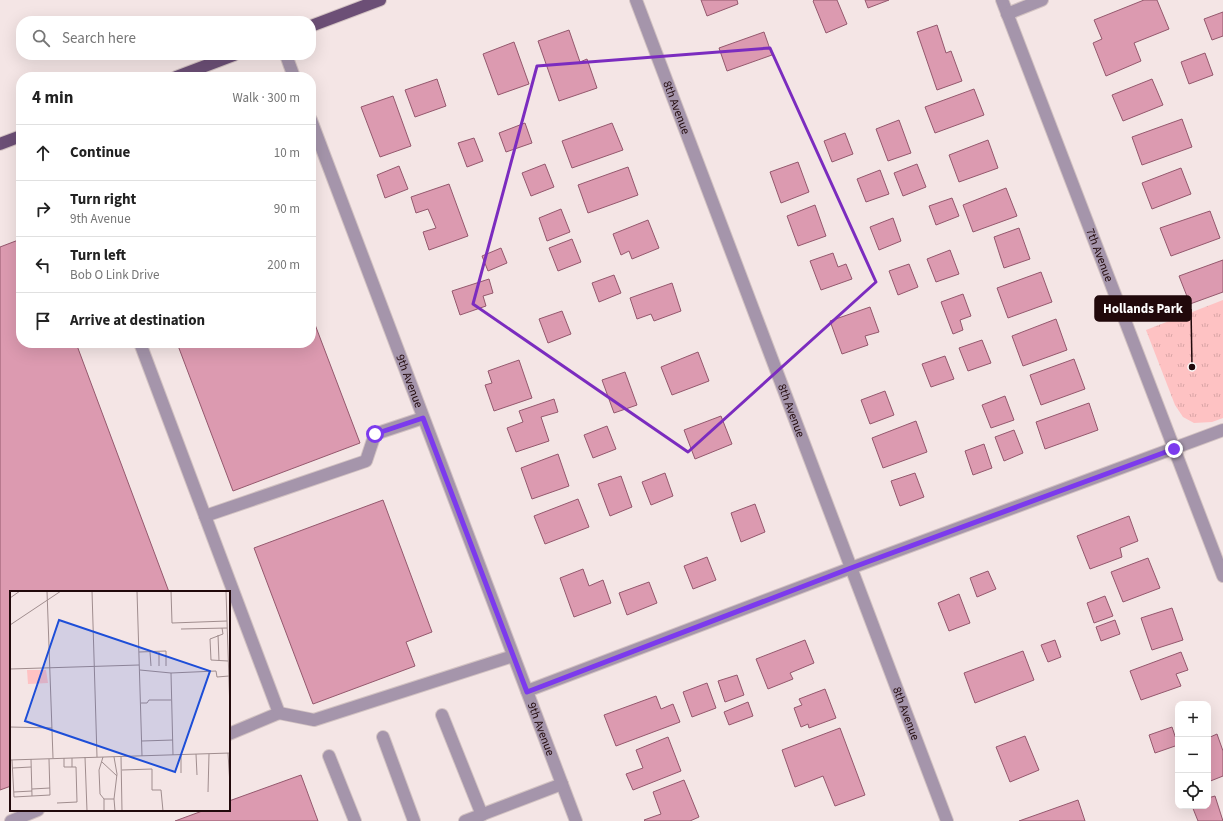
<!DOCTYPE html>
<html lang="en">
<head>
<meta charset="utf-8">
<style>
	body { margin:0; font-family:"Source Sans 3",sans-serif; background:#f6f6f6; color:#222 }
	.controls { position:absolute; right:12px; bottom:12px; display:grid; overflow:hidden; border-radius:8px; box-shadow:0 4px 16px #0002 }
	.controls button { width:36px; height:36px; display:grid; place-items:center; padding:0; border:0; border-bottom:1px solid #e0e0e0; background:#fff; color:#222; font:20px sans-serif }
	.stop { position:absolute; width:12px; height:12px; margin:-9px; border:3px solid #7c3aed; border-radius:50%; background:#fff }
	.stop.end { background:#7c3aed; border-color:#fff; box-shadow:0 1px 4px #0008 }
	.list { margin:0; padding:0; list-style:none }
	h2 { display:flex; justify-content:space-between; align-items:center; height:52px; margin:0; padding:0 16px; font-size:17px }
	h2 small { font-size:13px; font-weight:400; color:#767676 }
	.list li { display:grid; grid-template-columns:26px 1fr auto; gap:12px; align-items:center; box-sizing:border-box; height:56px; padding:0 16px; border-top:1px solid #e0e0e0 }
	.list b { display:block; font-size:15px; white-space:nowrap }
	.list p { margin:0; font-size:13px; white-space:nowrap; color:#767676 }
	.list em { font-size:13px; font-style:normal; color:#767676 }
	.icon { flex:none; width:22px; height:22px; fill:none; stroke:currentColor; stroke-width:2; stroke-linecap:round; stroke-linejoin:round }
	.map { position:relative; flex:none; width:1223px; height:821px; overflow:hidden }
	.search { position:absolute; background:#fff; box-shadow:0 4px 16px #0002; left:16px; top:16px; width:300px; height:44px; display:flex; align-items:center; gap:10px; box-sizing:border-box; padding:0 14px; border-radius:16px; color:#767676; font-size:15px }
	.panel { position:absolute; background:#fff; box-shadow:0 4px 16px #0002; left:16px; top:72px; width:300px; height:276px; border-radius:16px }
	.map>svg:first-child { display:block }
</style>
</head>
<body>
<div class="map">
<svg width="1223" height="821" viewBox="0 0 1223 821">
	<defs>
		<pattern id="grass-tufts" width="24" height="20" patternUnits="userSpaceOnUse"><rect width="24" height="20" fill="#fec2c3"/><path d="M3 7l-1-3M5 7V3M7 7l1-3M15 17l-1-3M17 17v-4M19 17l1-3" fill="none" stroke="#d9a5a6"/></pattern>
	</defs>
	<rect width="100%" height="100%" fill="#f4e5e5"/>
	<path fill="url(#grass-tufts)" d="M1223,300V418L1212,422L1194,423L1183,417L1175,405L1146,330Z"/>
	<path fill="#dc9ab0" stroke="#94586d" d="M701,0H737L738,4L707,16Z
		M814,0H837L847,24L826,33L813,1Z
		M865,0H889L868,8Z
		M1144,0H1157L1169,29L1134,43L1141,61L1106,76L1093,43L1102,39L1094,20Z
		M1223,12V36L1212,40L1204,19Z
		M937,25L946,53L951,51L962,81L937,90L917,32Z
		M569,30L580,62L587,59L597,88L559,101L538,41Z
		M764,32L772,55L727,71L719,48Z
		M514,42L529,84L498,95L483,54Z
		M1205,53L1213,75L1189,84L1181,62Z
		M437,79L446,106L415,117L405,90Z
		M1152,79L1163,105L1123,121L1112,95Z
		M974,89L984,115L935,133L925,107Z
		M393,96L411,146L380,157L361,107Z
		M1182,119L1192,147L1142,165L1132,137Z
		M899,120L911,153L888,161L876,129Z
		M525,123L532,143L506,152L499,133Z
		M612,123L623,150L572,168L562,141Z
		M845,133L853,154L832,162L824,141Z
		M474,138L483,161L467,167L458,143Z
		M988,140L998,168L959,182L949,155Z
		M798,162L809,192L781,203L770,172Z
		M545,164L554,187L531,196L522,173Z
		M917,164L926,187L903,196L894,173Z
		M399,166L408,189L385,198L377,175Z
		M628,167L638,195L588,213L578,185Z
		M1181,168L1191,194L1152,209L1142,183Z
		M880,170L889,194L866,202L857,179Z
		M449,184L468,236L429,250L423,232L436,228L428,209L416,213L411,197Z
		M1006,188L1017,216L973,232L963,205Z
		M952,198L959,216L936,225L929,206Z
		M815,205L826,236L798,246L787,216Z
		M561,209L570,232L547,241L539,218Z
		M1210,211L1220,238L1171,256L1160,228Z
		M893,218L901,241L879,250L870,227Z
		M648,220L659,248L632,259L629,251L621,255L613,234Z
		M1019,228L1030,259L1004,268L994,237Z
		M21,239V343H76L169,592H11V786L0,790V247Z
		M572,239L581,262L558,271L549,248Z
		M501,248L507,263L488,271L482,256Z
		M950,250L959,274L936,282L927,259Z
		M833,253L838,267L846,264L852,279L821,290L810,261Z
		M1223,260V292L1190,304L1179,276Z
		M909,264L918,287L898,295L889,271Z
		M1041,272L1052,302L1008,318L997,288Z
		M614,275L621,293L599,302L592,283Z
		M489,279L493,293L483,296L486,306L460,315L452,291Z
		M672,283L681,311L654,321L651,314L637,319L630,298Z
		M963,294L971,316L960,320L963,330L953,334L941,302Z
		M870,307L879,332L865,336L868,345L842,354L830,321Z
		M562,311L571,334L548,343L539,319Z
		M311,314L360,443L233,491L177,343H311Z
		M1056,319L1067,350L1023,366L1012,336Z
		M982,340L991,363L968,371L959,348Z
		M698,352L709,381L672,395L661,367Z
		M945,356L954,379L931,387L922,364Z
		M1074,359L1085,389L1041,405L1030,375Z
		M519,360L532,398L494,411L485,385L492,383L488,371Z
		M625,372L637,405L614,413L602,380Z
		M885,391L894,415L870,424L861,400Z
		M1005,396L1014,420L991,428L982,405Z
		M554,399L558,412L541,417L549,441L516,452L507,428L523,422L519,411Z
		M1089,403L1098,430L1045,449L1036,422Z
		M721,416L732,444L695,459L684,430Z
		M916,421L927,452L883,468L872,438Z
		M607,426L616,449L593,458L584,435Z
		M1014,430L1023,453L1004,461L995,437Z
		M984,444L992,468L973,475L965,451Z
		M558,454L569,486L532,499L521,468Z
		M665,473L673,496L651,505L642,482Z
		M915,473L924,497L900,506L891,481Z
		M621,476L632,507L610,516L598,484Z
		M578,499L589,527L545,544L534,516Z
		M383,500L432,632L406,642L415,666L313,704L254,548Z
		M755,504L765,532L741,542L731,513Z
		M1129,516L1138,541L1120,548L1122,557L1090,569L1077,536Z
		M707,557L716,580L693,589L684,566Z
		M1148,558L1160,588L1123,602L1111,572Z
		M583,569L589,586L603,580L611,603L574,617L560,578Z
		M988,571L996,589L977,597L970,578Z
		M649,582L657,603L627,615L619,593Z
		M959,594L970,623L949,631L938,603Z
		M1105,596L1113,616L1094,623L1087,603Z
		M1172,608L1183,640L1152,650L1141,618Z
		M1115,620L1120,634L1101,641L1096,627Z
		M805,640L814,663L790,673L793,679L768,689L756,659Z
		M1055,640L1061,657L1048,662L1041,645Z
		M1023,651L1034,680L975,703L964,673Z
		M1181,652L1188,670L1176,674L1181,686L1141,700L1130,671Z
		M737,675L744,695L725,702L718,681Z
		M707,683L716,708L692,717L683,692Z
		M825,689L836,718L809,728L808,724L801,727L794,708L802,705L799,699Z
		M656,696L661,709L673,704L680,722L616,746L604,715Z
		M748,702L753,716L729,725L724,712Z
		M1172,727L1178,745L1155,753L1149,735Z
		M840,728L865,795L835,806L823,776L795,787L782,750Z
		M1217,734L1223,751V776L1208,782V738Z
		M1025,736L1039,770L1010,782L996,747Z
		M668,737L681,771L633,790L626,774L643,768L636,750Z
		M301,775L318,821H175L205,810H229V801Z
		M684,780L699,817L690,821H645L644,820L661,814L653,792Z
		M1215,796L1223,821H1198L1192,806H1208V798Z
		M1078,800L1085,821H1019Z"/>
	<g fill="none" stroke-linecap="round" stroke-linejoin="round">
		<g stroke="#d2c2c2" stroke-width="14">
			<g id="minor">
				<path id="s1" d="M636,0L947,821"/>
				<path id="s2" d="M1002,0L1223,576"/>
				<path d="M1007,14L1042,0"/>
				<path d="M286,55L294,77"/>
				<path id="s3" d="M311,120L576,821"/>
				<path d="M140,343L279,713L229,734"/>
				<path d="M205,516L366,461L375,434L423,418"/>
				<path d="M527,691L851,568L1223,430"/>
				<path d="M279,713L314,720L513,656"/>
				<path d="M442,715L482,815"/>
				<path d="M383,737L414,821"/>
				<path d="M329,756L355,821"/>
				<path d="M11,821L38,810"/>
				<path d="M465,821L562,784"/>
			</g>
		</g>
		<g stroke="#d2c2c2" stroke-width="14">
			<path id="major" d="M311,26L380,0
				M176,77L234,55
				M0,144L21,136"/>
		</g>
		<use href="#minor" stroke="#a595ab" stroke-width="12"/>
		<use href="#major" stroke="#6c4f76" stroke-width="12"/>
	</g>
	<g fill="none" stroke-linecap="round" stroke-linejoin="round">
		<path stroke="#7c3aed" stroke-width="5" d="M375,434L423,418L527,692L851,568L1174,449"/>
	</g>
	<path fill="none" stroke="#7b2cbf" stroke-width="3" stroke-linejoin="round" d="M770,48L876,282L688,452L473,304L537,66Z"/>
	<g text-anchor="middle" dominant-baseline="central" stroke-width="3.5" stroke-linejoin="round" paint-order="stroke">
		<g font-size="12" fill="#21090b" stroke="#fff">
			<text stroke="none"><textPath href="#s1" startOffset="115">8th Avenue</textPath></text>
			<text stroke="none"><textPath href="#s2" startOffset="273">7th Avenue</textPath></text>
			<text stroke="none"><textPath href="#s3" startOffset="279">9th Avenue</textPath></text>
			<text stroke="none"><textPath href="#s1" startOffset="439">8th Avenue</textPath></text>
			<text stroke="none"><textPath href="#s1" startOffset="763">8th Avenue</textPath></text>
			<text stroke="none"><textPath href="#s3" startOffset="651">9th Avenue</textPath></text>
		</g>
	</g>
	<g transform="translate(10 591)">
		<rect width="220" height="220" fill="#f4e5e5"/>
		<path d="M17,79H36L38,92L18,93Z" fill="#fec2c3"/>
		<path fill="none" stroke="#a08d8e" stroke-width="1" d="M37,0L43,167M82,0L87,166M127,0L132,165M161,0L162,32L217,30M216,0L220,120M0,7L10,0M0,34L51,0M212,37L213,43L200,48L201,69L218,70M171,38L217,37M208,44L209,70M129,61L156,60V75M140,61L141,75M149,61V75M0,78L129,74M130,79L161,82M131,112H137L139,109H161M0,136L42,137M132,150L163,149M218,162L220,194M186,163L187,184M163,164L161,82L206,80L207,86L219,85M171,164V182M111,165L112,220M75,166L77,220M93,166L89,179L90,203L94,208V220M54,167V176H62V167M21,168L22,205M0,169L220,162M2,169L4,206L40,204L39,168M92,171L107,185M3,177L21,176M112,179L142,178V199H151L153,220M22,198L40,197M4,201L22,200M198,201L199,163M94,208H104L105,220M104,208L107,183L104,166M47,212L67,211L66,176H62"/>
		<path fill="#1d4ed8" fill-opacity="0.15" stroke="#1d4ed8" stroke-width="2" d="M49,29L200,80L165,181L15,130Z"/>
		<rect width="220" height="220" fill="none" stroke="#21090b" stroke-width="2"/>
	</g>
	<path fill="none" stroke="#21090b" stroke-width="1.5" d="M1192 367L1191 309"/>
	<circle fill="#21090b" stroke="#fff" stroke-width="1.5" cx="1192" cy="367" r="4"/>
	<rect fill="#21090b" stroke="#21090b" stroke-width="1.5" x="1095" y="296" width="96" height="25" rx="4"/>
	<g font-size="13" text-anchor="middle" font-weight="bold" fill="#fff">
		<text x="1143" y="313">Hollands Park</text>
	</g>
</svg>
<div class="controls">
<button>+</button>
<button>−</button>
<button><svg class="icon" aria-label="locate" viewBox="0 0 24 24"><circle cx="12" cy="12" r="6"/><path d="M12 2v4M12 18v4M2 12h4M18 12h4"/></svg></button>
</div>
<div class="stop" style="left:375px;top:434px"></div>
<div class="stop end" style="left:1174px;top:449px"></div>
<div class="search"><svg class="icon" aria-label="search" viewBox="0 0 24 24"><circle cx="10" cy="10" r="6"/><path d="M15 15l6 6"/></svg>Search here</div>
<section class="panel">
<h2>4 min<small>Walk · 300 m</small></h2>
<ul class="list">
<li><svg class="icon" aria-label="ahead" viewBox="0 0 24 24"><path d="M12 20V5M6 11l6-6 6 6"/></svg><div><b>Continue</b></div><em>10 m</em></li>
<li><svg class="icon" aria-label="right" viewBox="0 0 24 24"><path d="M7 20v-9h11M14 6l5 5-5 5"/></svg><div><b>Turn right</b><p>9th Avenue</p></div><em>90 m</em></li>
<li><svg class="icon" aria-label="left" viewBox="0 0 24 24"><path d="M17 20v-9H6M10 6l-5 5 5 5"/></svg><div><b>Turn left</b><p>Bob O Link Drive</p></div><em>200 m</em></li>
<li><svg class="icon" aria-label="arrive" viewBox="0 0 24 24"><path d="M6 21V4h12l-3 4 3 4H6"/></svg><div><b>Arrive at destination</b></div></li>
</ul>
</section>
</div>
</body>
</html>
